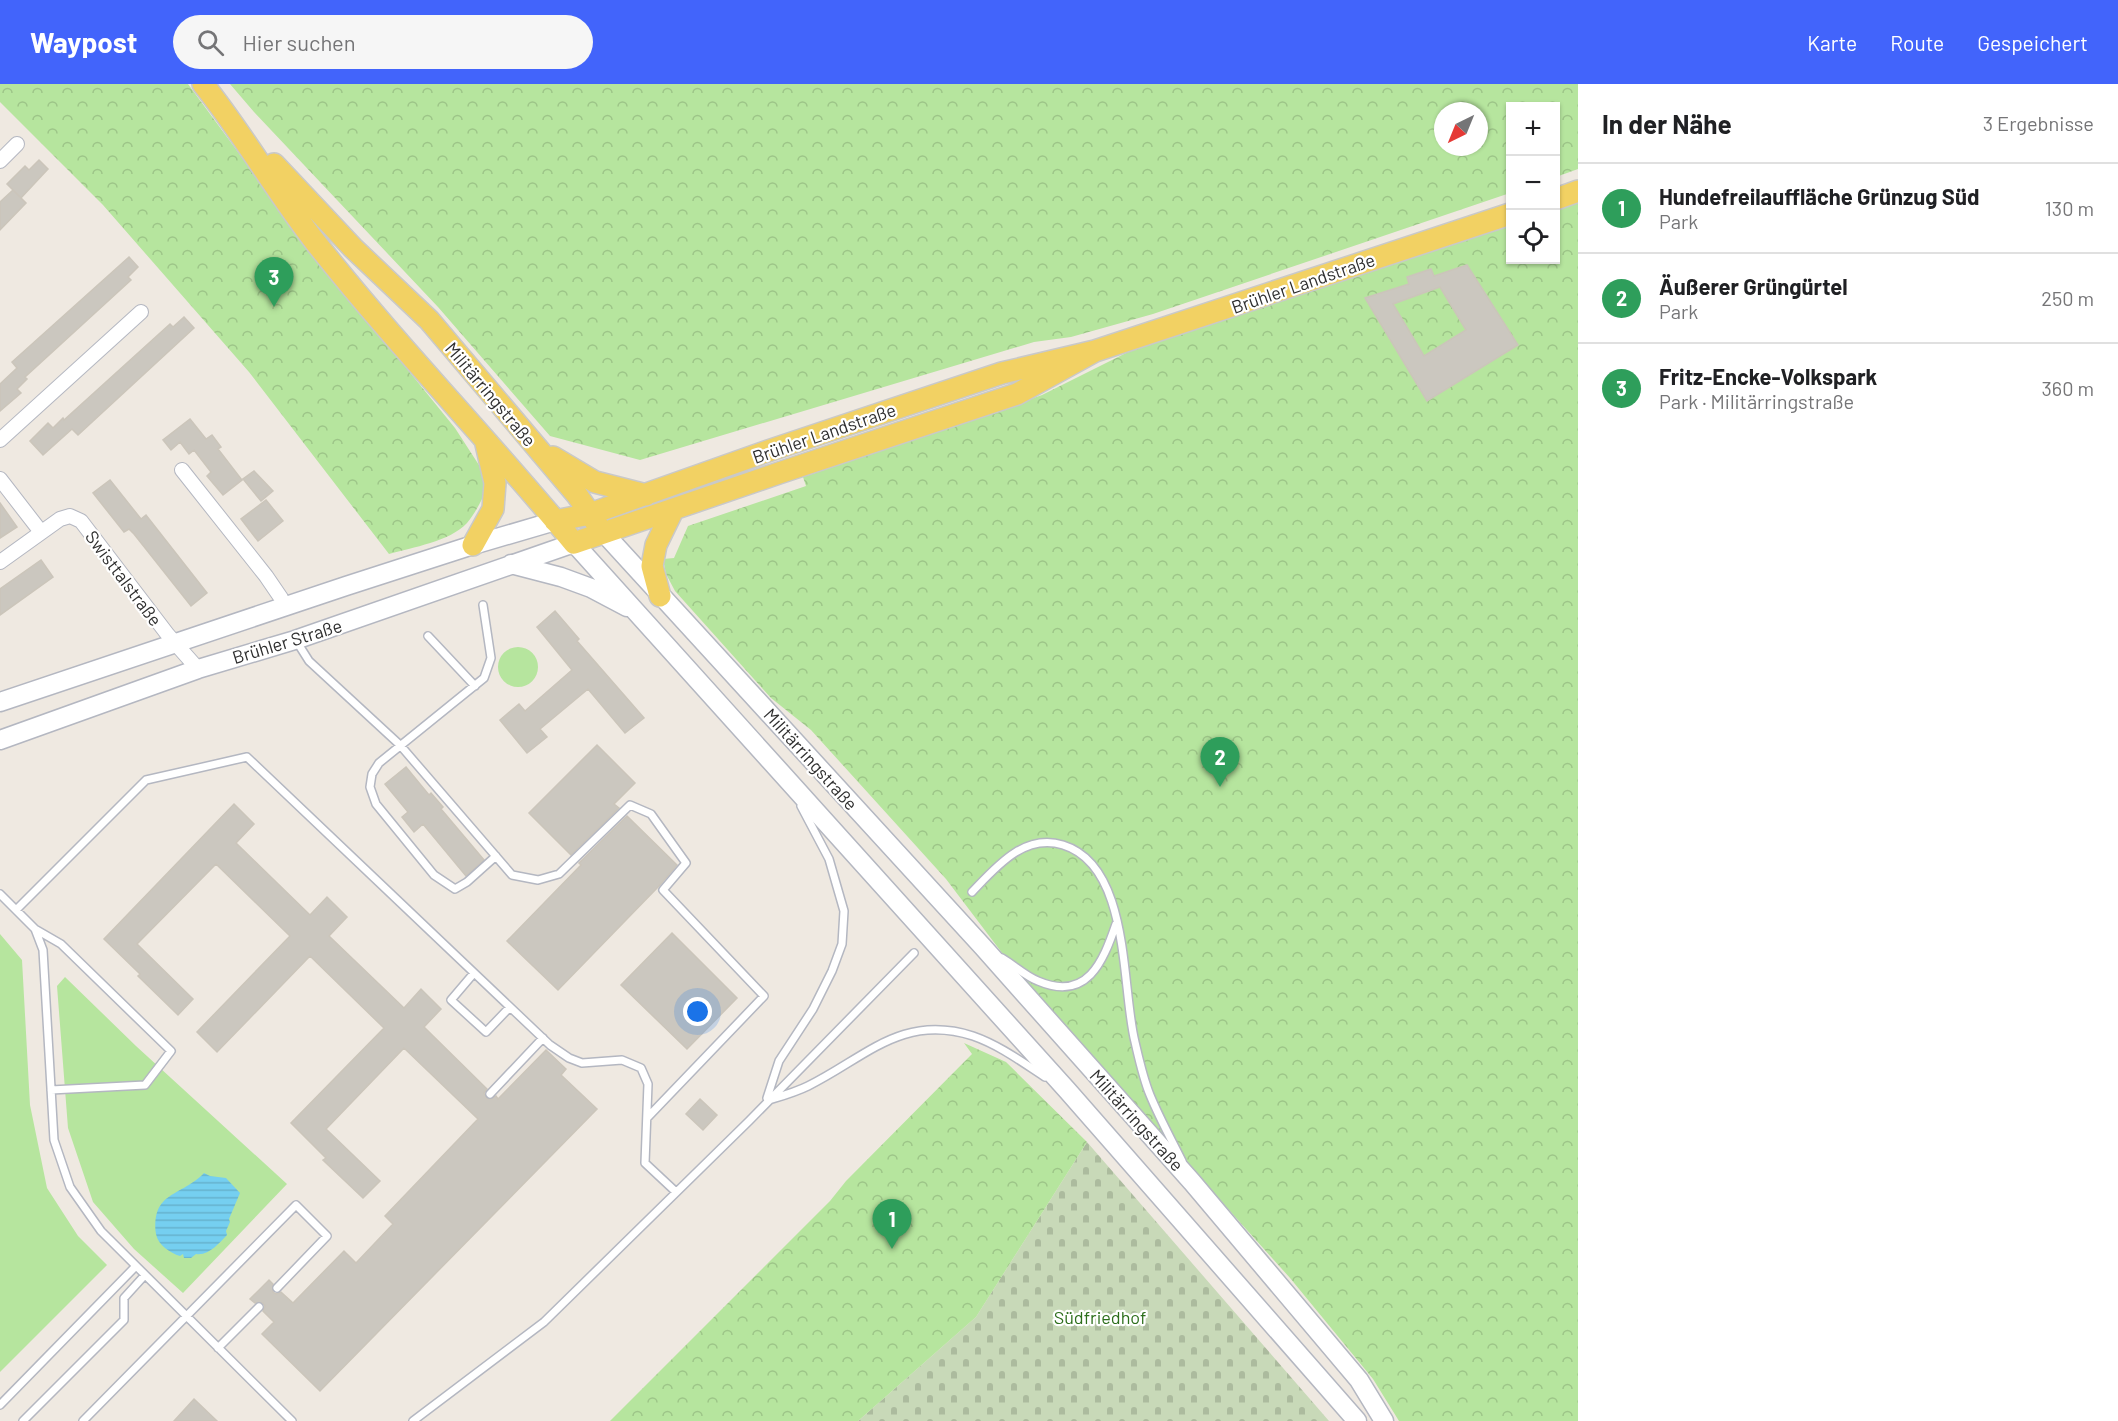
<!DOCTYPE html>
<html lang="de">
<head>
<meta charset="utf-8">
<style>
	body { margin:0; font-family:Barlow,sans-serif; background:#f6f6f6; color:#202124 }
	.controls { position:absolute; right:18px; top:18px; display:grid; overflow:hidden; border-radius:0px; box-shadow:0 2px 4px #0004 }
	.controls button { width:54px; height:54px; display:grid; place-items:center; padding:0; border:0; border-bottom:2px solid #e0e0e0; background:#fff; color:#202124; font:30px sans-serif }
	.compass { position:absolute; left:1434px; top:18px; width:54px; height:54px; border-radius:50%; background:#fff; box-shadow:0 2px 4px #0004; rotate:223deg }
	.you { position:absolute; left:698px; top:928px; width:21px; height:21px; margin:-15px; border:4px solid #fff; border-radius:50%; background:#1a73e8; box-shadow:0 0 0 9px #1a73e833 }
	.badge { display:grid; place-items:center; width:39px; height:39px; border-radius:50%; background:#4264fb; color:#fff; font-size:20px; font-weight:700 }
	.pin { position:absolute; translate:-50% -50px; filter:drop-shadow(0 2px 3px #0008) }
	.pin::after { content:''; position:absolute; top:32px; width:21px; height:18px; background:inherit; clip-path:polygon(0 0,100% 0,50% 100%) }
	.list { margin:0; padding:0; list-style:none }
	h2 { display:flex; justify-content:space-between; align-items:center; height:78px; margin:0; padding:0 24px; font-size:26px }
	h2 small { font-size:20px; font-weight:400; color:#757577 }
	.list li { display:grid; grid-template-columns:39px 1fr auto; gap:18px; align-items:center; box-sizing:border-box; height:90px; padding:0 24px; border-top:2px solid #e0e0e0 }
	.list b { display:block; font-size:22px; white-space:nowrap }
	.list p { margin:0; font-size:20px; white-space:nowrap; color:#757577 }
	.list em { font-size:20px; font-style:normal; color:#757577 }
	.icon { flex:none; width:33px; height:33px; fill:none; stroke:currentColor; stroke-width:2; stroke-linecap:round; stroke-linejoin:round }
	.map { position:relative; flex:none; width:1578px; height:1337px; overflow:hidden }
	header { display:flex; align-items:center; gap:36px; box-sizing:border-box; height:84px; padding:0 30px; background:#4264fb; color:#fff }
	header strong { font-size:28px }
	nav { display:flex; gap:33px; margin-inline-start:auto; font-size:21px }
	.search { width:420px; height:54px; background:#f6f6f6; display:flex; align-items:center; gap:15px; box-sizing:border-box; padding:0 21px; border-radius:33px; color:#757577; font-size:22px }
	main { display:flex }
	aside { flex:1; background:#fff }
	.map>svg:first-child { display:block }
</style>
</head>
<body>
<header>
<strong>Waypost</strong>
<div class="search"><svg class="icon" aria-label="search" viewBox="0 0 24 24"><circle cx="10" cy="10" r="6"/><path d="M15 15l6 6"/></svg>Hier suchen</div>
<nav><a>Karte</a><a>Route</a><a>Gespeichert</a></nav>
</header>
<main>
<div class="map">
<svg width="1578" height="1337" viewBox="0 0 1578 1337">
	<defs>
		<pattern id="cemetery-stones" width="16" height="16" patternUnits="userSpaceOnUse" patternTransform="scale(1.5)"><rect width="16" height="16" fill="#c8d9b8"/><path d="M2 7V4a2 2 0 0 1 4 0v3zM10 15v-3a2 2 0 0 1 4 0v3z" fill="#acbb9e"/></pattern>
		<pattern id="park-crowns" width="20" height="18" patternUnits="userSpaceOnUse" patternTransform="scale(1.5)"><rect width="20" height="18" fill="#b6e59e"/><path d="M2 6a3 3 0 1 1 6 0M12 15a3 3 0 1 1 6 0" fill="none" stroke="#9dc588"/></pattern>
		<pattern id="water-rules" width="6" height="5" patternUnits="userSpaceOnUse" patternTransform="scale(1.5)"><rect width="6" height="5" fill="#75cff0"/><path d="M0 2.5h6" fill="none" stroke="#66b2ce"/></pattern>
	</defs>
	<rect width="100%" height="100%" fill="#efe9e1"/>
	<path fill="#b6e59e" d="M498 583a20 20 0 1 1 40 0a20 20 0 1 1-40 0Z
		M0,850L22,876L30,1021L47,1104L78,1152L107,1181L0,1288Z
		M65,893L136,962L287,1100L183,1209L134,1165L93,1118L68,1044L57,902Z"/>
	<path fill="url(#cemetery-stones)" d="M1087,1058L1329,1337H858L976,1233Z"/>
	<path fill="url(#park-crowns)" fill-rule="evenodd" d="M0,0H188L304,158L455,344L488,395L490,414L482,415C478,423 473,432 467,439C449,458 413,463 389,470L249,288L103,121L0,18Z
		M230,0H1578V85L1556,93V22H1510V109L1153,230L1071,253L1034,258L640,376L550,352L438,223L254,28ZM1443,27H1479V63H1443Z
		M1578,117V1337H1399L1373,1295L1290,1194L1021,894L946,795L811,646L771,614L675,507L666,490L663,475L674,474L688,442L806,402L803,393L946,345L1042,311L1128,268L1510,140V176H1556V125Z
		M964,959L1006,978L1087,1058L976,1233L858,1337H610L830,1117L846,1097L972,970Z"/>
	<path fill="url(#water-rules)" d="M204,1089L210,1092L226,1094L240,1109L229,1135L230,1138L226,1147L227,1151C219,1159 209,1172 196,1170L191,1174H184L183,1170L180,1172C170,1169 158,1161 156,1150C151,1107 181,1113 204,1089Z"/>
	<path fill="#cbc7bf" stroke="#cbc5ba" stroke-width="1.5" fill-rule="evenodd" d="M39,76L48,85L21,114L7,100L25,82L29,86Z
		M13,106L26,119L0,146V118Z
		M129,173L138,183L128,193L131,196L25,293L27,295L17,305L21,309L0,327V300L17,284L12,278Z
		M1467,181L1518,261L1427,317L1365,214L1409,200L1407,193L1431,185L1434,192ZM1440,203L1466,246L1424,272L1393,220Z
		M184,233L194,244L78,351L72,345L43,371L30,357L48,339L53,344L63,334L64,336L170,240L173,243Z
		M190,335L206,355L212,351L221,363L218,365L242,396L223,411L207,392L211,388L194,366L189,370L180,358L171,366L163,356Z
		M254,387L273,407L261,417L243,395Z
		M110,396L141,435L146,431L207,509L191,522L134,450L129,445L124,448L93,409Z
		M266,416L283,437L258,457L241,435Z
		M0,419L17,443L0,454Z
		M41,476L53,493L0,531V505Z
		M555,527L579,555L577,557L644,634L625,649L588,605L540,645L547,653L527,669L500,636L519,620L525,627L572,586L537,543Z
		M597,661L635,699L614,720L619,724L571,771L529,729Z
		M406,683L429,711L431,709L443,723L441,725L484,776L466,792L423,740L414,748L402,733L408,728L385,700Z
		M234,720L254,740L236,759L310,831L327,813L347,833L329,852L404,924L421,905L441,925L424,943L487,1005L484,1009L487,1014L491,1015L496,1012L498,1015L546,966L566,985L561,991L597,1025L320,1307L262,1250L274,1238L263,1227L265,1222L263,1219H255L250,1215L269,1196L273,1200V1208L276,1210L281,1208L293,1219L344,1167L356,1179L393,1140L385,1132L478,1035L404,964L326,1045L380,1097L363,1114L323,1076L326,1074L291,1039L384,944L310,872L217,968L197,948L290,852L216,780L137,860L193,915L178,931L138,892L140,890L104,855Z
		M627,732L677,781L659,802L558,906L507,857L581,781L579,779Z
		M672,849L737,914L687,965L621,901Z
		M700,1015L717,1031L703,1046L686,1030Z
		M194,1315L217,1337H174Z"/>
	<g fill="none" stroke-linecap="round" stroke-linejoin="round">
		<g stroke="#b4b7c1" stroke-width="10">
			<path id="service" d="M483,521L491,574L484,594L379,679L372,690L370,703L376,720L434,791L455,805L467,798L496,772
				M428,552L475,602
				M297,558L309,577L400,661L512,791L538,796L559,790L630,721L651,730L686,779L663,806L764,912L647,1034
				M972,808C996,783 1024,749 1063,761C1131,782 1121,903 1135,958C1139,975 1143,994 1150,1011C1159,1033 1171,1055 1182,1077
				M0,810L35,845L43,866L54,1056L70,1103L101,1147L292,1337
				M16,826L146,696L247,673L550,961L569,974L582,979L622,976L641,984L648,1000L645,1079L676,1108
				M35,845L61,860L171,967L145,1001L51,1006
				M1002,874C1014,881 1025,892 1038,897C1087,918 1103,878 1116,840
				M474,889L451,916L486,948L510,923
				M490,1010L543,954
				M767,1014L779,977L813,925L832,887L842,860L844,827L829,775L801,722
				M769,1016C782,1012 796,1008 808,1002C865,974 902,929 973,952C999,961 1022,978 1045,993
				M218,1264L259,1223
				M0,1321L135,1183
				M23,1337L124,1236V1214L144,1192
				M83,1337L296,1121L327,1152L277,1204
				M413,1337L544,1238L749,1037L914,869"/>
		</g>
		<g stroke="#b4b7c1" stroke-width="16">
			<path id="minor" d="M0,77L17,60
				M0,356L141,228
				M182,386L266,492L281,514L285,524
				M0,395L41,448
				M0,478L60,435L70,432L81,437L168,551L198,585"/>
		</g>
		<g stroke="#b4b7c1" stroke-width="21">
			<path id="secondary" d="M603,448L983,863L1192,1098L1359,1296L1384,1337
				M511,480L561,493L591,504L627,523
				M0,618L346,502L473,461L555,437
				M0,656L198,585L295,556L574,459L1067,1006L1357,1337"/>
		</g>
		<g stroke="#c9c9c9" stroke-width="24">
			<path id="primary" d="M203,0C244,51 276,108 316,159C398,263 490,357 574,459L779,389L1017,310L1095,267
				M274,80L353,164L429,236L577,411L597,440
				M1556,115L1578,107
				M553,373L595,398L646,411
				M555,437L590,430L768,367L1002,289L1095,267L1510,130
				M473,461L493,425L495,399L486,360
				M660,512L652,482L656,461L673,426"/>
		</g>
		<use href="#service" stroke="#fff" stroke-width="7"/>
		<use href="#minor" stroke="#fff" stroke-width="14"/>
		<use href="#secondary" stroke="#fff" stroke-width="18"/>
		<use href="#primary" stroke="#f2d163" stroke-width="21"/>
	</g>
	<g text-anchor="middle" dominant-baseline="central" stroke-width="4.5" stroke-linejoin="round" paint-order="stroke">
		<g font-size="18" fill="#2e2e2e" stroke="#fff">
			<text transform="translate(1303 199) rotate(-19)">Brühler Landstraße</text>
			<text transform="translate(491 310) rotate(50)">Militärringstraße</text>
			<text transform="translate(824 349) rotate(-19)">Brühler Landstraße</text>
			<text transform="translate(124 494) rotate(53)">Swisttalstraße</text>
			<text transform="translate(287 557) rotate(-17)">Brühler Straße</text>
			<text transform="translate(811 675) rotate(48)">Militärringstraße</text>
			<text transform="translate(1137 1036) rotate(48)">Militärringstraße</text>
		</g>
		<g font-size="18" fill="#2c6e1b" stroke="#fff">
			<text x="1100" y="1233">Südfriedhof</text>
		</g>
	</g>
</svg>
<div class="controls">
<button>+</button>
<button>−</button>
<button><svg class="icon" aria-label="locate" viewBox="0 0 24 24"><circle cx="12" cy="12" r="6"/><path d="M12 2v4M12 18v4M2 12h4M18 12h4"/></svg></button>
</div>
<svg class="compass" viewBox="-18 -18 36 36"><path d="M0-13l5 13h-10z" fill="#e53935"/><path d="M0 13l5-13h-10z" fill="#757577"/></svg>
<div class="you"></div>
<div class="pin badge" style="left:892px;top:1165px;background:#2e9e5b">1</div>
<div class="pin badge" style="left:1220px;top:703px;background:#2e9e5b">2</div>
<div class="pin badge" style="left:274px;top:223px;background:#2e9e5b">3</div>
</div>
<aside>
<h2>In der Nähe<small>3 Ergebnisse</small></h2>
<ul class="list">
<li><span class="badge" style="background:#2e9e5b">1</span><div><b>Hundefreilauffläche Grünzug Süd</b><p>Park</p></div><em>130 m</em></li>
<li><span class="badge" style="background:#2e9e5b">2</span><div><b>Äußerer Grüngürtel</b><p>Park</p></div><em>250 m</em></li>
<li><span class="badge" style="background:#2e9e5b">3</span><div><b>Fritz-Encke-Volkspark</b><p>Park · Militärringstraße</p></div><em>360 m</em></li>
</ul>
</aside>
</main>
</body>
</html>
